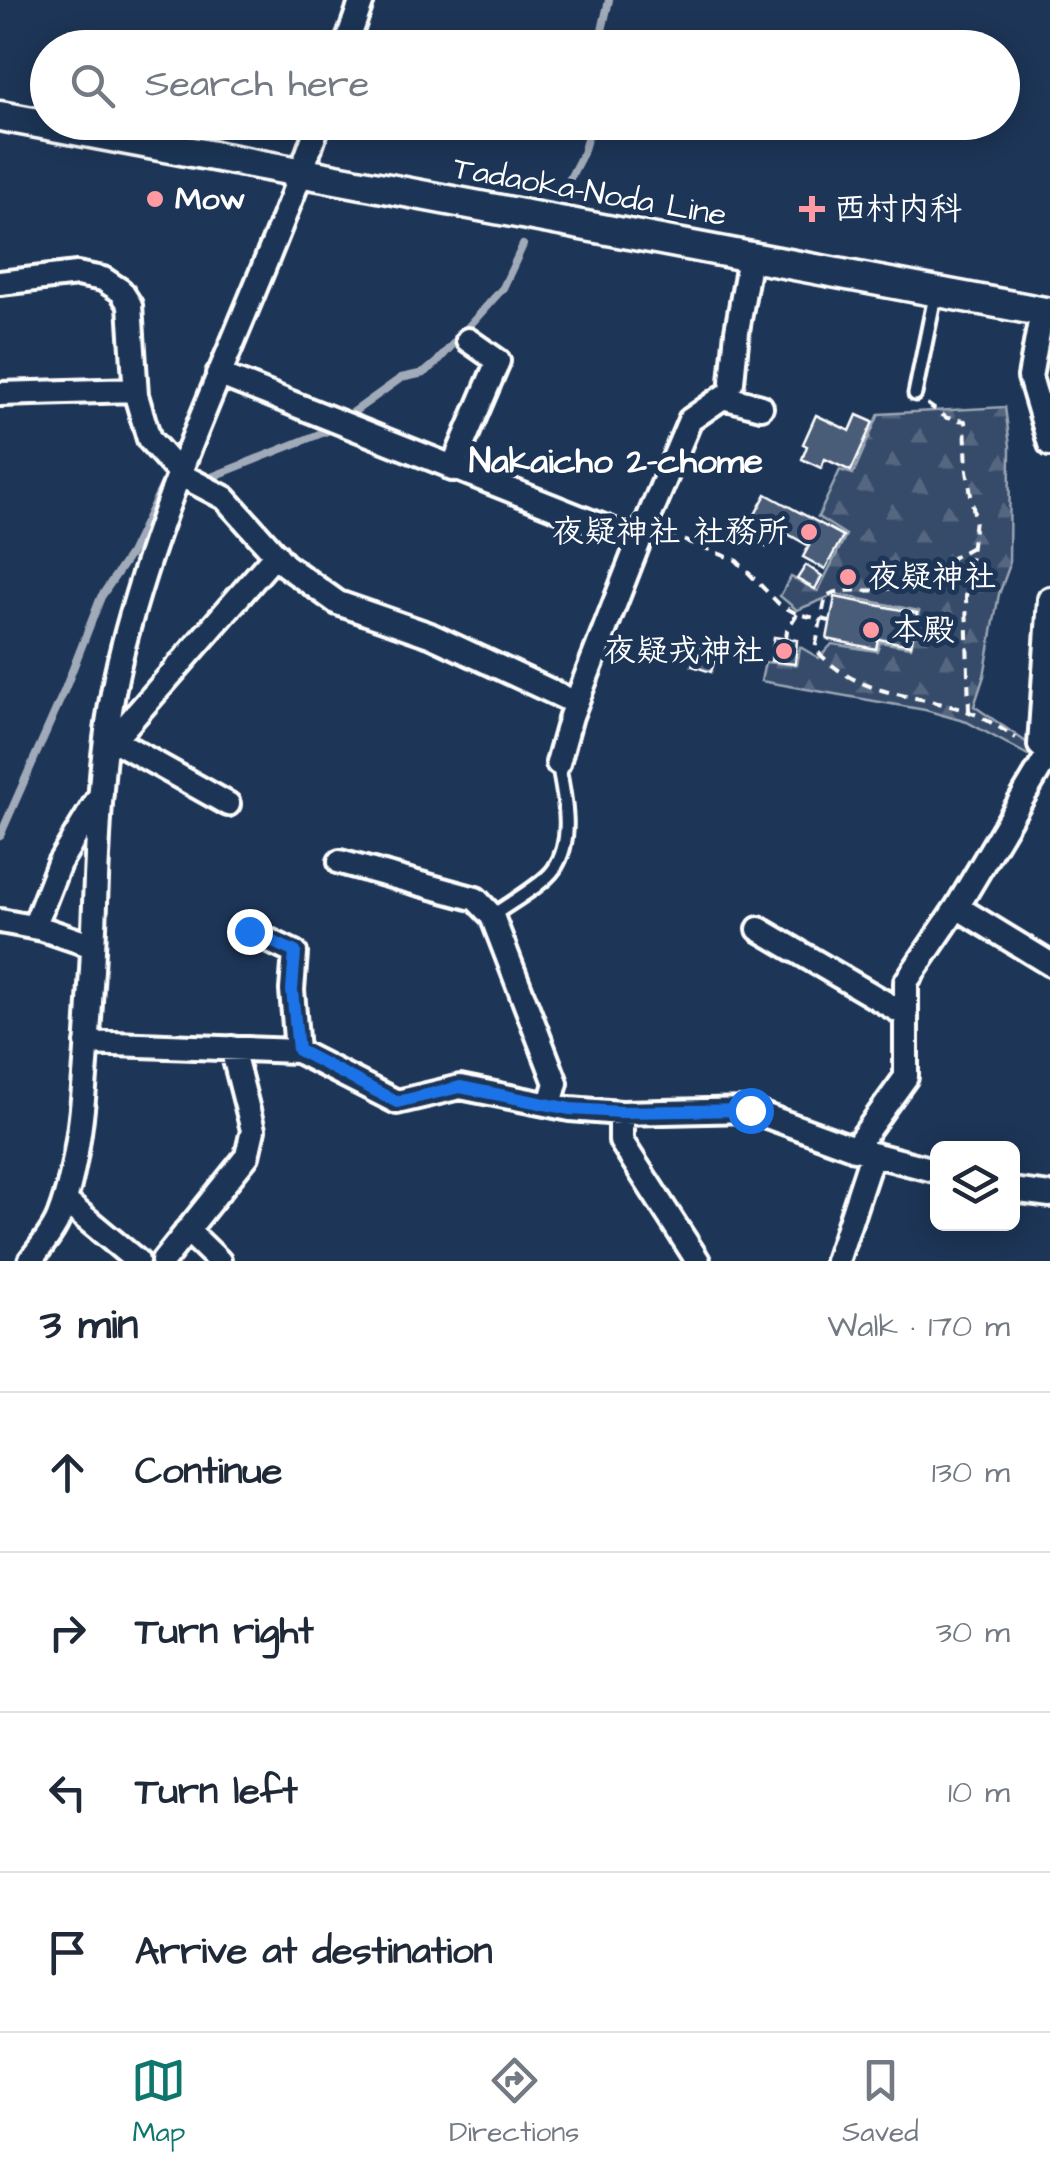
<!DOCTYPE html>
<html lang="en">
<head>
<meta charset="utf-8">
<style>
	body { margin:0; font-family:"Architects Daughter","Klee One",sans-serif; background:#f6f6f7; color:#1f2937 }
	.controls { position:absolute; right:30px; bottom:30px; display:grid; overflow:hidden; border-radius:15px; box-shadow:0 5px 25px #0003 }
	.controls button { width:90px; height:90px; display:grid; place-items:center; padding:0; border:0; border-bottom:2px solid #e0e1e3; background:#fff; color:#1f2937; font:50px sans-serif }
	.stop { position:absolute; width:30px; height:30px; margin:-22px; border:8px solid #1a73e8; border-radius:50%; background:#fff }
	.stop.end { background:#1a73e8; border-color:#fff; box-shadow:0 2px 10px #0008 }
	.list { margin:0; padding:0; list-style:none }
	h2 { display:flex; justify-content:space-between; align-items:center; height:130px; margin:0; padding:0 40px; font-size:42px }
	h2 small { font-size:32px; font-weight:400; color:#747a83 }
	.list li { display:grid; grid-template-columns:65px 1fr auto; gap:30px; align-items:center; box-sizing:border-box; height:160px; padding:0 40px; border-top:2px solid #e0e1e3 }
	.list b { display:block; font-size:38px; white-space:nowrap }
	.list em { font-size:32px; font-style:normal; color:#747a83 }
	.icon { flex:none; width:55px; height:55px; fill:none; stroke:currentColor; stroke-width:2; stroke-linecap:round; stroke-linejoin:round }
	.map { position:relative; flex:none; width:1050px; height:1261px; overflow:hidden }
	.search { position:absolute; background:#fff; box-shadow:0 5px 25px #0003; left:30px; right:30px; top:30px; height:110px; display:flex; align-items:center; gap:25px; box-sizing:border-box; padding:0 35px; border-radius:55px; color:#747a83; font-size:38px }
	.sheet { height:770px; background:#fff }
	nav { display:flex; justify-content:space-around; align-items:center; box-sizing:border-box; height:140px; border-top:2px solid #e0e1e3; background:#fff; font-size:28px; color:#747a83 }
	nav a { display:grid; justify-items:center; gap:5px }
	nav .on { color:#0f766e }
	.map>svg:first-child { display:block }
</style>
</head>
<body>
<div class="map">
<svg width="1050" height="1261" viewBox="0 0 1050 1261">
	<defs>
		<pattern id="forest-firs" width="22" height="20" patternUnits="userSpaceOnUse" patternTransform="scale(2.5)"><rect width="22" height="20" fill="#364b69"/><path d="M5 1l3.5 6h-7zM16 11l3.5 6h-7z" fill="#546680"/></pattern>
	</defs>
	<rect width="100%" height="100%" fill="#1d3557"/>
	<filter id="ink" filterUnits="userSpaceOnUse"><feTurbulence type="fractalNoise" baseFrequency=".01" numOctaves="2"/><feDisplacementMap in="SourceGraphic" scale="20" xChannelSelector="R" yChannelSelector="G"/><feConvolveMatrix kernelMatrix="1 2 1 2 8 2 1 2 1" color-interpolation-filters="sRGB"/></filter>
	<g filter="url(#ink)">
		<path fill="url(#forest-firs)" stroke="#9aa5b4" stroke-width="2.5" d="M1005,407L1010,446L1009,567L999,594L984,676L974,706L1029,744L1032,751L1028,755L967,722L925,710L761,681L765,662L797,665L800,647L819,658L832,644L877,651L880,642L911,647L919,611L836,594L797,610L780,596L791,577L818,591L846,535L818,517L840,470L853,474L879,414Z"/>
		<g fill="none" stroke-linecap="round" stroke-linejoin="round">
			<path stroke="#a0aab8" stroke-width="8" d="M598,48L609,0
				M566,186L583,153L592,122
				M348,416L401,378L424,373L437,362L503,288L523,245
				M204,480L327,431
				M0,836L65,689L101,597L130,554L163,485L170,484"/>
		</g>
		<path fill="#4a5d79" stroke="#fff" stroke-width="2.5" d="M816,415L850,431L857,415L873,422L851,471L825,459L821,468L802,459L807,446L803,444Z
			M766,494L843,536L825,569L803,557L809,546L777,528L766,547L744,535Z
			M806,565L822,576L815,589L797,579Z
			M835,597L917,613L911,645L878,639L876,649L827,639Z
			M774,637L797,640L795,664L771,661Z
			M698,645L718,651L711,672L692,666Z"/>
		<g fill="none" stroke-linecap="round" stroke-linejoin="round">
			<g stroke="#fff" stroke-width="19">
				<path id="service" d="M915,394L936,291
					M492,916C508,904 543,885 554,869C575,839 564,796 558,763"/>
			</g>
			<g stroke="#fff" stroke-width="30">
				<path id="minor" d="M345,48L362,0
					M0,283L77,274L103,279L121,291L130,305L136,395L149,439L181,475L225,498L285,565L338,603L430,635L576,703
					M1042,311L1030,377L1050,444
					M218,374L639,541L571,716L558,763
					M732,382L737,331L750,257
					M0,394L135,390
					M452,469L498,361L468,340
					M639,541L690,420L723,397L761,407
					M1050,599L1040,745L1050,754
					M114,740L228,804
					M106,749L276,554
					M340,862L476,899L492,916L556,1083L550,1104
					M957,907L1050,964
					M0,921L43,929L93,946
					M34,927L59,863L101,794
					M759,929L906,1015
					M249,931L295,953L292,990L297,1051
					M87,1043L297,1051L397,1102L460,1087L570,1109L621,1113L750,1110L868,1153L938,1171
					M621,1113V1141L698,1261
					M854,1149L906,1077V982L957,907L1049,753
					M1012,1190L1050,1195
					M65,1201L137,1261
					M187,1230L219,1261
					M30,1261C40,1247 53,1233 59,1217C85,1151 87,1042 92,970C98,863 96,751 123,647C169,466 259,298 319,122
					M163,1261L247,1156L253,1130L232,1048
					M837,1261L872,1155"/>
			</g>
			<g stroke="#fff" stroke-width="35">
				<path id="tertiary" d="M0,116L1050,313"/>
			</g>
			<path stroke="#fff" stroke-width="4" stroke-dasharray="10 8" stroke-linecap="butt" d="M927,404L947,418L965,421L967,471L975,519L966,597L969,712
				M667,534L736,560L779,604L797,614L830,621
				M972,547C946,561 918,579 891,588C870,594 844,586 826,596L815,649C861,699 907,691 967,711C984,717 1000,728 1016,738
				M786,639L787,630L797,614"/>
			<use href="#service" stroke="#1d3557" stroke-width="11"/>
			<use href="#minor" stroke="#1d3557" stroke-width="22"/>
			<use href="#tertiary" stroke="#1d3557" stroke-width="28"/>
		</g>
	</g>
	<g fill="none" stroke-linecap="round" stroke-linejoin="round" filter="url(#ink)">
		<path stroke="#1a73e8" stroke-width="12" d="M249,931L295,952L292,990L298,1050L397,1102L460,1087L570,1109L621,1112L750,1110"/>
	</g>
	<g fill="#ff9aa2" stroke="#1d3557" stroke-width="4">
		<circle cx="155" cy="199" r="10"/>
		<path d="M807 194h10v10h10v10h-10v10h-10v-10h-10v-10h10z"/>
		<circle cx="809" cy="532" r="10"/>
		<circle cx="848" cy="577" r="10"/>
		<circle cx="871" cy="630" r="10"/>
		<circle cx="784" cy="651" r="10"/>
	</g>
	<g text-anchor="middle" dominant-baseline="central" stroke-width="10" stroke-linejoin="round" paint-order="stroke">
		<g font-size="32" fill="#fff" stroke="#1d3557">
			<text transform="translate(590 192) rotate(10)">Tadaoka-Noda Line</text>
		</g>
		<g font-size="32" font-weight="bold" fill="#fff" stroke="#1d3557" text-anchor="start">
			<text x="175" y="199">Mow</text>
			<text x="834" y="209">西村内科</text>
			<text x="789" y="532" text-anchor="end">夜疑神社 社務所</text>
			<text x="868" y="577">夜疑神社</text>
			<text x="891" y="630">本殿</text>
			<text x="764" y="651" text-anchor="end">夜疑戎神社</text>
		</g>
		<g font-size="35" font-weight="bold" fill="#fff" stroke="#1d3557">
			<text x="616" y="461">Nakaicho 2-chome</text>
		</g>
	</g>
</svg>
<div class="controls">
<button><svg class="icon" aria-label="layers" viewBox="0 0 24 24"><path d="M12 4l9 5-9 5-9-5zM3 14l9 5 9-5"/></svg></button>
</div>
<div class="stop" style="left:750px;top:1110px"></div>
<div class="stop end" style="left:249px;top:931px"></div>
<div class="search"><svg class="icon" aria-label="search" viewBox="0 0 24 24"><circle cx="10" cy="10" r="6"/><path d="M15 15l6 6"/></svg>Search here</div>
</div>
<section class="sheet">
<h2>3 min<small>Walk · 170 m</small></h2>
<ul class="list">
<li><svg class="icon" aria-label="ahead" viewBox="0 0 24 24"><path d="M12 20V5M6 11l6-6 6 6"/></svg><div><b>Continue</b></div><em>130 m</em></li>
<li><svg class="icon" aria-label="right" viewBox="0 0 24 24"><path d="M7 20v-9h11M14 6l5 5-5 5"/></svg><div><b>Turn right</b></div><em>30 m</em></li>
<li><svg class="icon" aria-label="left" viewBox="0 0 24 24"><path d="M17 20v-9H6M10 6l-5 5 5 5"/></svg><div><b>Turn left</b></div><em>10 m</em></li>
<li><svg class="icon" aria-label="arrive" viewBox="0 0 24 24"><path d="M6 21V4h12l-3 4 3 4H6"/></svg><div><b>Arrive at destination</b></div></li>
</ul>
</section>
<nav>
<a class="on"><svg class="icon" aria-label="map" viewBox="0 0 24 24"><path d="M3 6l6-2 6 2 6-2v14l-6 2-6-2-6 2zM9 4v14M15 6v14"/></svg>Map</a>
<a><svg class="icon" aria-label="directions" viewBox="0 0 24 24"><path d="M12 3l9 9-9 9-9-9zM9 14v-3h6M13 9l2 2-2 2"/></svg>Directions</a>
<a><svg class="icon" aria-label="saved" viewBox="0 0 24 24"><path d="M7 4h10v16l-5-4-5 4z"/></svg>Saved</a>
</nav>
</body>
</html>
